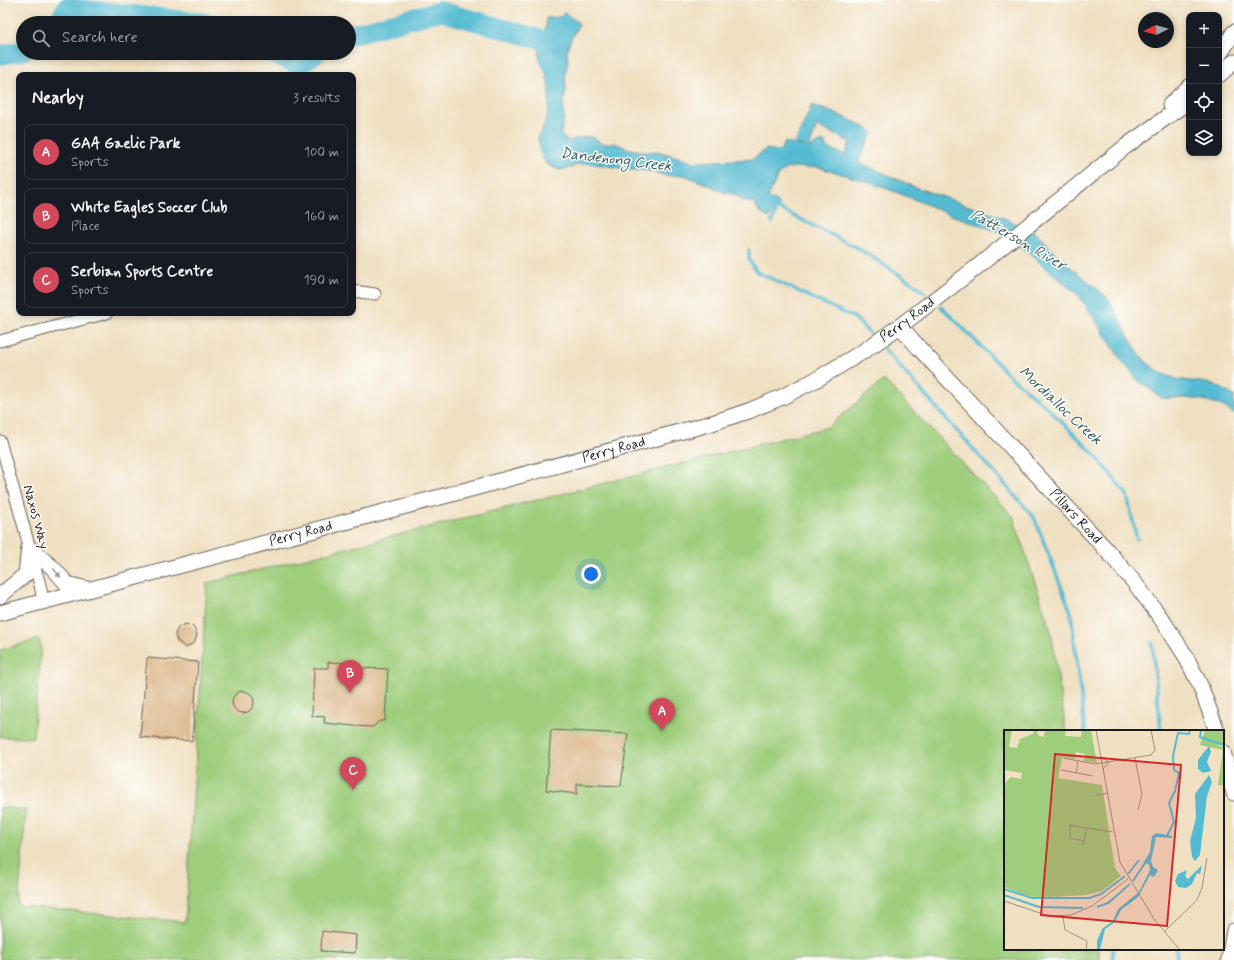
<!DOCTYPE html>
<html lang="en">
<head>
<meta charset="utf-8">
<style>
	body { margin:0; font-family:Mynerve,sans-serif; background:#242831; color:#f1f3f6 }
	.controls { position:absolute; right:12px; top:12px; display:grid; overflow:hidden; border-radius:8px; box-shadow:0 2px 6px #0003 }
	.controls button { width:36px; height:36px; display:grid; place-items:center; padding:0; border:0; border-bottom:1px solid #363941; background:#171b24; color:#f1f3f6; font:20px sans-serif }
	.compass { position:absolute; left:1138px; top:12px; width:36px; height:36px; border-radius:50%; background:#171b24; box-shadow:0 2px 6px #0003; rotate:265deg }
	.you { position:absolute; left:591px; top:574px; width:14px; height:14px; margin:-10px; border:3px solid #fff; border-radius:50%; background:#1a73e8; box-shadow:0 0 0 6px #1a73e833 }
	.badge { display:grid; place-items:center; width:26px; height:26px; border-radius:50%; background:#d1495b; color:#fff; font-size:13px; font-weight:700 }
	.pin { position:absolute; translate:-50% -33px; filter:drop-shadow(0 1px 2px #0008) }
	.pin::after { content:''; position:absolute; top:21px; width:14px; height:12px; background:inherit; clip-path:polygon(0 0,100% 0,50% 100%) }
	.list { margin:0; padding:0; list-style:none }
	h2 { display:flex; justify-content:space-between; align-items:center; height:52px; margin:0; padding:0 16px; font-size:17px }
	h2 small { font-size:13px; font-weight:400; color:#9ea1a6 }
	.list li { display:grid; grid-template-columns:26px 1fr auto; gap:12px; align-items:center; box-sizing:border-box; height:56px; margin:0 8px 8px; padding:0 8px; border:1px solid #363941; border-radius:8px }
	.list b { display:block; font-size:15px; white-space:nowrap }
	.list p { margin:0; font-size:13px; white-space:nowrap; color:#9ea1a6 }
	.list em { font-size:13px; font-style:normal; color:#9ea1a6 }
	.icon { flex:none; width:22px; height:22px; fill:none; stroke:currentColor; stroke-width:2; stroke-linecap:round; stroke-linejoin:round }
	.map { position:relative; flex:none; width:1234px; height:960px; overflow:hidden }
	.search { position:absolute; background:#171b24; box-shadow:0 2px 6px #0003; left:16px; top:16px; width:340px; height:44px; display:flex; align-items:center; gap:10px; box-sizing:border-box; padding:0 14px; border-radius:22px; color:#9ea1a6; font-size:15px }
	.panel { position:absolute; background:#171b24; box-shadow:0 2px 6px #0003; left:16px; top:72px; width:340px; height:244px; border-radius:8px }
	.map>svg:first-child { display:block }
</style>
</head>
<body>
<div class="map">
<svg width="1234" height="960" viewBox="0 0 1234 960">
	<rect width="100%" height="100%" fill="#fdfcf7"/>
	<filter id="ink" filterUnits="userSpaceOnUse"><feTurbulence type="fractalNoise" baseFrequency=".025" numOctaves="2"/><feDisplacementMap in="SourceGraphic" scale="8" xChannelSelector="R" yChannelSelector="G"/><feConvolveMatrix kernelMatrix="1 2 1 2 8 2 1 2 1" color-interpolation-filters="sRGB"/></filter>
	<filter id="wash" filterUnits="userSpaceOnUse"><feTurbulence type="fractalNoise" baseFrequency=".012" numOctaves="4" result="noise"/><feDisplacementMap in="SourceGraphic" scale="16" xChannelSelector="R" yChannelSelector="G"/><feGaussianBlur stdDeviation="0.9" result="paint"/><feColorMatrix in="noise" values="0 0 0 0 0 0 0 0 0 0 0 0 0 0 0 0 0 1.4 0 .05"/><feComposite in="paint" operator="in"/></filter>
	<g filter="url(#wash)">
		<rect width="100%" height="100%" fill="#f0e0c2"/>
		<path fill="#9ecd7c" stroke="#5d744c" d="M884,380L1013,516L1051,631L1066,731H1005V949H1098L1100,960H0V807L26,810L18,906L185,922L207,583L828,427Z
			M39,639L41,648L33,738L0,737V650Z"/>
		<path fill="#55bbd3" stroke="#386c78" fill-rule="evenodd" d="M565,13L579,23L567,48L568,62L565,74L566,90L563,105L564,120L561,131V136L568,141L578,138L591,136L603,144L614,143L627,148L645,152L657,151L695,162L753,159L766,149L780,151L785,142L805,147L795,143L812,105C834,113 854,120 873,132L858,162L915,187L1004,218L1035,232L1062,260L1107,297L1120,320L1129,338L1144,360L1160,373L1177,379L1214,384L1234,396V415C1222,399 1182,396 1163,399L1139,381L1124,364L1080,297L1021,246L999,232L951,215L911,198L869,182L817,167L808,168L797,167L788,168L778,175L768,197L780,204L769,218L759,212L755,203L744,201L734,194L723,192L711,186L684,175L666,176L651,171L632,170L589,163L576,165L572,168L559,170L546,164L540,152L538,136C550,121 551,95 547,76C546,69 538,61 539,54C540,40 547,33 546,18L560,17ZM817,126L850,142L845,155L824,146L826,143L822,141L809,148Z"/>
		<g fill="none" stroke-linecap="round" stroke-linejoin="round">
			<path stroke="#55bbd3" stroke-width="3.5" d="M774,206L858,248L917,286L925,293
				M772,222L777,209
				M749,250V260L757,272L855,318L870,334
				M941,307L952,317L1010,376L1051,411L1097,457L1127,495L1137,539
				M884,349L1034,517L1071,612L1085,731
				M1152,643L1161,731
				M1112,949L1113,960
				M1176,949L1177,960"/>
			<path stroke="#55bbd3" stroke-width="20" d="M58,23L66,8L206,23
				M349,35L440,11L550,42L551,62
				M272,53L298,65L317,53
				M0,55L23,51"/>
		</g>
		<g id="blocks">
			<path fill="#dbb689" d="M185,624L192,626L194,628L197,635L195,642L186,648L177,641L175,634L178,628Z
				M147,658L198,662L192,741L140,737Z
				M328,662L360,664V668L388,669L385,721H379L373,727L354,726L324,723L325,717L312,716L314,668H328Z
				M232 702a11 11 0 1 1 22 0a11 11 0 1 1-22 0Z
				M551,730L628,734L621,786L577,784V794L546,790Z
				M322,931L356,935L355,953L321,951Z"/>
		</g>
	</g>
	<g filter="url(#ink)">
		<use href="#blocks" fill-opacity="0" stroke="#666156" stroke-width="1"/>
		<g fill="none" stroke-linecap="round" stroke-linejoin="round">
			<g stroke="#666156" stroke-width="13">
				<path id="street" d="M353,291L375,294
					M0,341L107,313
					M0,441L40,585L43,601"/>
			</g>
			<g stroke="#666156" stroke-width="17">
				<g id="secondary">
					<path d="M1219,55L1234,32"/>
					<path d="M1219,75L1234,62"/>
					<path d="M1170,105L1189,87"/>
					<path id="s1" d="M900,326L919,348L1104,547L1134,582L1163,621L1185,655L1200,685L1217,731"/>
					<path d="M29,548L53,568L67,584L87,589"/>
					<path d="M0,596L26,574L29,548"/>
					<path id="s2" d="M0,613L478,487L712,423L751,410L782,397L819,378L864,351L900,326L977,267L1125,147L1189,101"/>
					<path d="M1223,752L1234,793"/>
					<path d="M1229,960L1234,931"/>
				</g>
			</g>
			<use href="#street" stroke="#fff" stroke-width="11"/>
			<use href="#secondary" stroke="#fff" stroke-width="15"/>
		</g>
		<defs><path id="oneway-solid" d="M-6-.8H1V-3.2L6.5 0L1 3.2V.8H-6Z"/></defs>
		<use fill="#999" href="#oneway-solid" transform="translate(57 573) rotate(51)"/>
	</g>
	<g text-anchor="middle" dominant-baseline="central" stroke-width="3" stroke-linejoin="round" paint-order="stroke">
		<g font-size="14" fill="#1c1c1c" stroke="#fdfcf7">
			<text stroke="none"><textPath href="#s2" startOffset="959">Perry Road</textPath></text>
			<text stroke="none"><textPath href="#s2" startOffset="635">Perry Road</textPath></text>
			<text transform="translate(36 517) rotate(75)">Naxos Way</text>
			<text stroke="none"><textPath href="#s1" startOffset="259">Pillars Road</textPath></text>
			<text stroke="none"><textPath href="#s2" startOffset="311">Perry Road</textPath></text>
		</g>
		<g font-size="15" font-style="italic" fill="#335c65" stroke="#fdfcf7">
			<text transform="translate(616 160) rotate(7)">Dandenong Creek</text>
			<text transform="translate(1018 240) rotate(30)">Patterson River</text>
			<text transform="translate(1060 406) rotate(43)">Mordialloc Creek</text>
		</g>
	</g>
	<g transform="translate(1004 730)">
		<rect width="220" height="220" fill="#f0e0c2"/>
		<path d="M0,0H8L5,17L13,18L16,9L29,4L30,0H34L33,4L36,6L40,7L41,0H62L61,6L77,7L78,0H87L93,33L80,31L81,24L72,22L71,29L58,27L54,48L98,55L111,138L117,146L98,161L82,165L30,168L0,157V54L7,47L17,49L18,43L0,40ZM201,0H220V14L213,15L220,17V56L214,55L219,20L196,15Z" fill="#9ecd7c"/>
		<path d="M205,16L207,22L203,32L207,41L199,43L194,39V30ZM205,45L208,52L203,66L196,125L191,131L188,127L186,111L192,88L191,64ZM153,103L168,106V108L152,107L147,131L149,137L154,140L152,144L149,147L146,145L134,167L117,180L110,193L101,199L96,220H93V211L98,199L109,191L114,179L135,162L146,140L145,134L139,133L146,122L148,106ZM198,135L196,144L193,143L188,154L182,158L174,157L171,151L174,144L183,140L181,146L184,149Z" fill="#55bbd3"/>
		<path fill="none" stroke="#55bbd3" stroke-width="2" d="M197,0L196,7L220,15M163,106L170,92L165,73L171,61L175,43L170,40L169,26L174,3L185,4L186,0M124,144L135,130M129,151L141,133M0,159L28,168H85L97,164L121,146M0,165L35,177L79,178M93,177L104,173L126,154"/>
		<path fill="none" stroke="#9b9280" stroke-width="1" d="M92,0L116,132L150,189L176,220M98,27L105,32L99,39M59,28L91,34L147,25L151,20L147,0M131,28L138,64L134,80M57,40L89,46M72,43L74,31M91,66L103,63M80,111L66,108V95L82,98M79,115L83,98L109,102M0,171L45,186L67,185L88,176L124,149M59,187L61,200L83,211L82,220M160,202L193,170L198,158L203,128"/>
		<path fill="#d62828" fill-opacity="0.15" stroke="#d62828" stroke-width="2" d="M51,24L177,35L163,196L37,185Z"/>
		<rect width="220" height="220" fill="none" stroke="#1c1c1c" stroke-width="2"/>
	</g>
</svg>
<div class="controls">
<button>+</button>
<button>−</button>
<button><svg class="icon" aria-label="locate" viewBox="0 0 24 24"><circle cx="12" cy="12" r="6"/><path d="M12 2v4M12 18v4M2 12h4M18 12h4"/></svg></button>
<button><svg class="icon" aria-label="layers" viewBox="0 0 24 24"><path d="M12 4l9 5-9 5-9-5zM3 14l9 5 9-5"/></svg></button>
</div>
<svg class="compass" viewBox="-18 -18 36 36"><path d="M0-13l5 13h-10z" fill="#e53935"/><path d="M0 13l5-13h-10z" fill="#9ea1a6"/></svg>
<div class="you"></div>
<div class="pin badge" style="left:662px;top:731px">A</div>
<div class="pin badge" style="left:350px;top:693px">B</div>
<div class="pin badge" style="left:353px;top:790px">C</div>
<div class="search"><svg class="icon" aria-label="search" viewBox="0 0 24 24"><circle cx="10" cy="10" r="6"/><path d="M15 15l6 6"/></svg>Search here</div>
<section class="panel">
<h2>Nearby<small>3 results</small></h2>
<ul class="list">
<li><span class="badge">A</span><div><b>GAA Gaelic Park</b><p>Sports</p></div><em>100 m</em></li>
<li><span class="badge">B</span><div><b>White Eagles Soccer Club</b><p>Place</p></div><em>160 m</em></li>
<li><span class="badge">C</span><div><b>Serbian Sports Centre</b><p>Sports</p></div><em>190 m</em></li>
</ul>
</section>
</div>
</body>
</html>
